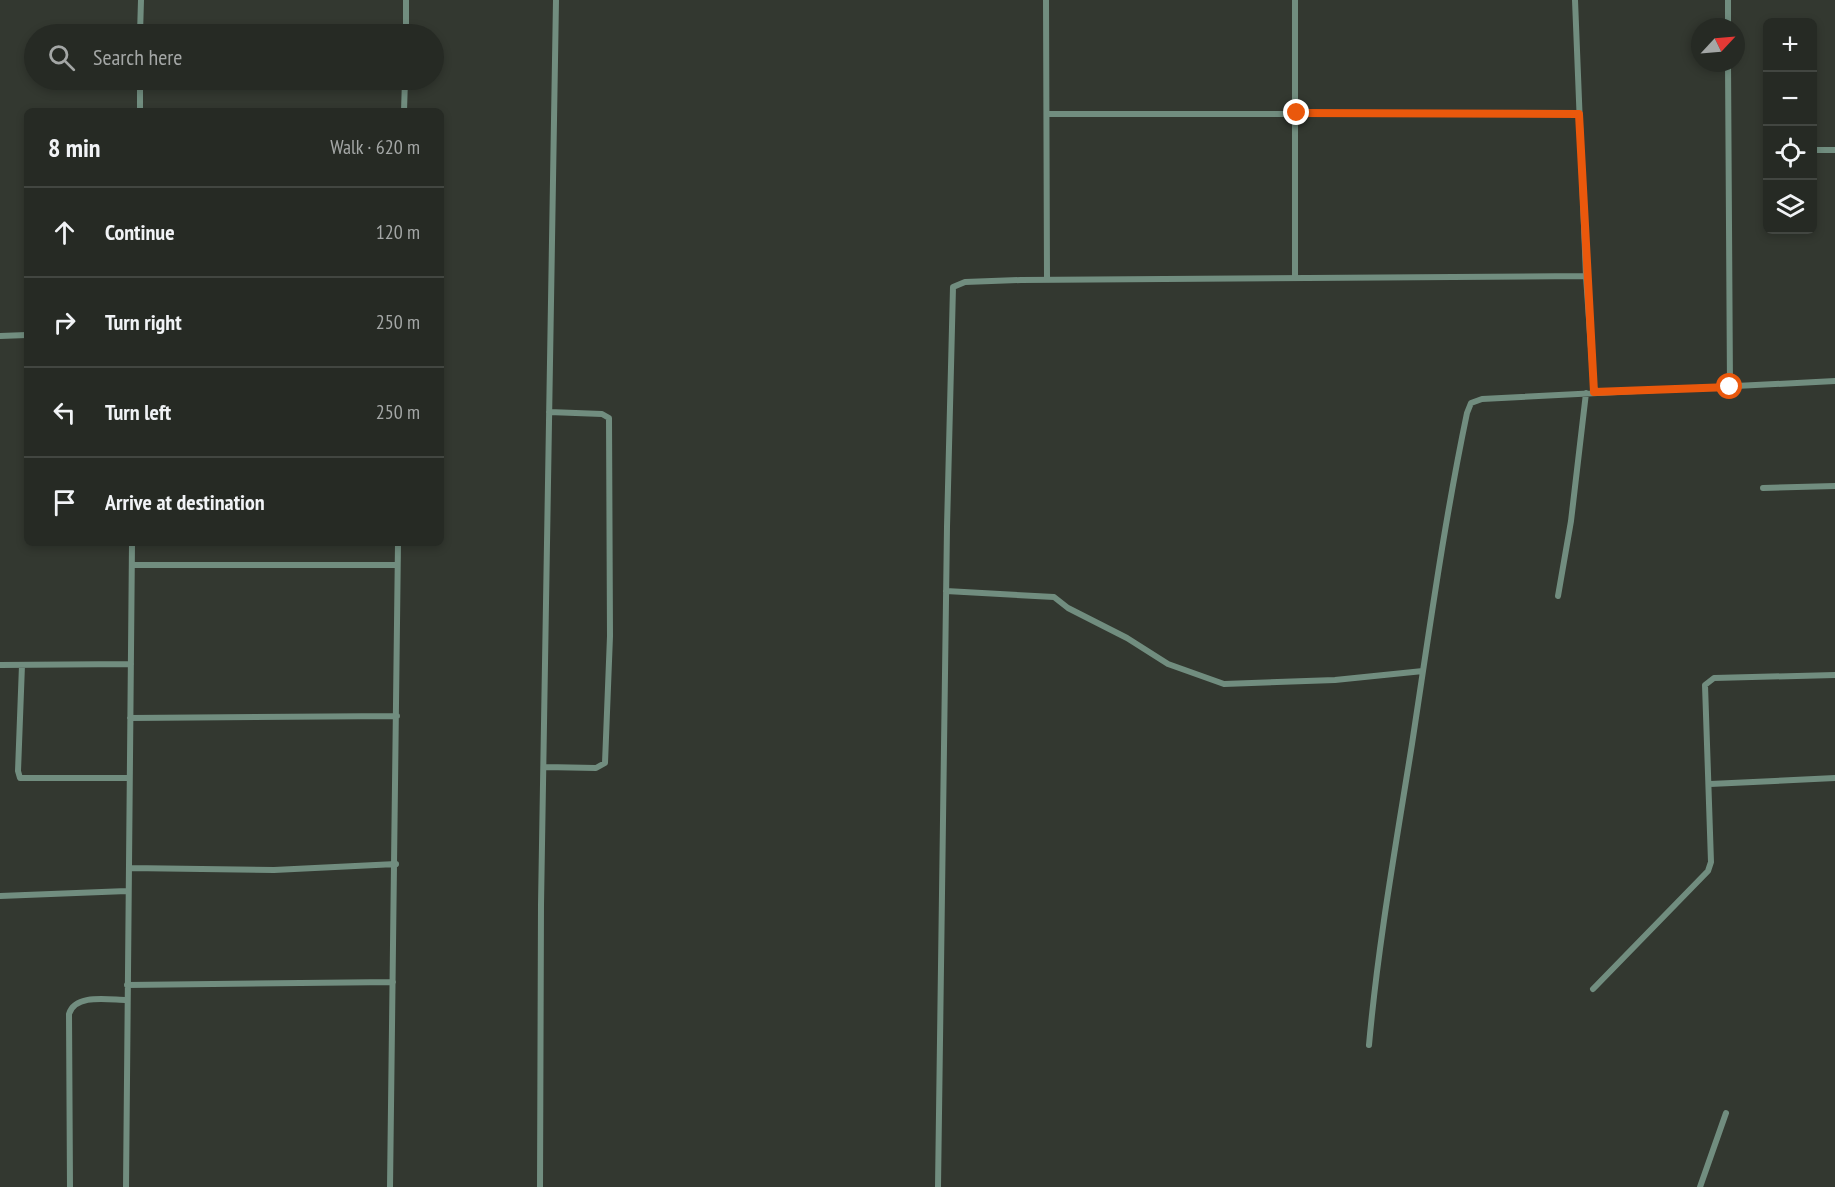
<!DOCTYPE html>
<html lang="en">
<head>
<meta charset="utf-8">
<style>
	body { margin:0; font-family:"PT Sans Narrow",sans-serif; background:#323631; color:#f1f3f6 }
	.controls { position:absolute; right:18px; top:18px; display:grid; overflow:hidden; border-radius:9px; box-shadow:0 3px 9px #0003 }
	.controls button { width:54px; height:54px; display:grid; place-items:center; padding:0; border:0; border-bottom:2px solid #424641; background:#262a24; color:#f1f3f6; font:30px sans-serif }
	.compass { position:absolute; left:1691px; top:18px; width:54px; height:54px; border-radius:50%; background:#262a24; box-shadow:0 3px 9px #0003; rotate:64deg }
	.stop { position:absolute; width:18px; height:18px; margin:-14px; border:4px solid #ea580c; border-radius:50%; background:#fff }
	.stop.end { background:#ea580c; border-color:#fff; box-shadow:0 2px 6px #0008 }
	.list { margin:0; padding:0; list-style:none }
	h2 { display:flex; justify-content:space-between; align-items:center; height:78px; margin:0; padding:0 24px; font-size:26px }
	h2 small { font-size:20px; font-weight:400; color:#a4a7a6 }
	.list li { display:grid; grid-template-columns:39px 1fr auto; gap:18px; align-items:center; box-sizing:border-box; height:90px; padding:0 24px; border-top:2px solid #424641 }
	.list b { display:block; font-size:22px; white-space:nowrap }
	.list em { font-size:20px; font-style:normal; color:#a4a7a6 }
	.icon { flex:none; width:33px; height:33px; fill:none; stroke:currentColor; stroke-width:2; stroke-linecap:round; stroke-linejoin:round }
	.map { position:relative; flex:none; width:1835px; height:1187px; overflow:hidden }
	.search { position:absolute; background:#262a24; box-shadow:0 3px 9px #0003; left:24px; top:24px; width:420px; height:66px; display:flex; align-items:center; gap:15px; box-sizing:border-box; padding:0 21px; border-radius:33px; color:#a4a7a6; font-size:22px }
	.panel { position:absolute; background:#262a24; box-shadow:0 3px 9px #0003; left:24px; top:108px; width:420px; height:438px; border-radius:9px }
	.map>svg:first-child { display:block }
</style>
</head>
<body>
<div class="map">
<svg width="1835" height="1187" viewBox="0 0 1835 1187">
	<rect width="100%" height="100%" fill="#333830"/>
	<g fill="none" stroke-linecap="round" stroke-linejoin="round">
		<path stroke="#718d7f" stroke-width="6" d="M1046,0L1047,280
			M1295,0V278
			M1575,0L1586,276L1594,392
			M1728,0V27
			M140,34L141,0
			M406,34V0
			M1728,63L1730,387
			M140,111V80
			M404,111L405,80
			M1048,114H1579
			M1813,150H1835
			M0,336L27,335
			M1763,488L1835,486
			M132,565H397
			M946,591L1054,597L1068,608L1127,638L1168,664L1224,684L1335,680L1423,671
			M1558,596L1571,521L1586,393
			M0,665L131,664
			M22,665L18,771L20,778H129
			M130,718L397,716
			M545,767L596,768L605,763L610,636L609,418L602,414L549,412
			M1710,784L1835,778
			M129,868L274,870L396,864
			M0,896L127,891
			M127,985L393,982
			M1593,989L1708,871L1711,862L1705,685L1714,678L1835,675
			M1369,1045C1378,944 1396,844 1412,744C1429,633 1444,523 1467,413L1471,403L1482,399L1835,381
			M70,1187L69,1014C75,993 110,1000 127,1000
			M126,1187L132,543
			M390,1187L398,543
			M540,1187L541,905L556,0
			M938,1187L947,527L953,287L965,282L1021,280L1586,276
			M1700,1187L1726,1113"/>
	</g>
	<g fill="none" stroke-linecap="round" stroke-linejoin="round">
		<path stroke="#ea580c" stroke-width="8" d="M1297,113L1579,114L1594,392L1730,387"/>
	</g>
</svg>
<div class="controls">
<button>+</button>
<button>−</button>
<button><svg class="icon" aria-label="locate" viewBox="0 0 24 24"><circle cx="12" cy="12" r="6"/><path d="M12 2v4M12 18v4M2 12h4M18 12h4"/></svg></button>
<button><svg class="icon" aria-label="layers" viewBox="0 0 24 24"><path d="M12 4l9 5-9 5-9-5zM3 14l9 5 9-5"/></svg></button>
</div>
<svg class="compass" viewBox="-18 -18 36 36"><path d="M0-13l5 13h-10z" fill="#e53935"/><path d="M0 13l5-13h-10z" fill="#a4a7a6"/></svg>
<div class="stop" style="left:1730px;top:387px"></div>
<div class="stop end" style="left:1297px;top:113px"></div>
<div class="search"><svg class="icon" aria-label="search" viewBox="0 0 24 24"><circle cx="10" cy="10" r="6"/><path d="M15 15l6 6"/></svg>Search here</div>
<section class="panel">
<h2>8 min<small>Walk · 620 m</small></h2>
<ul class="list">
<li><svg class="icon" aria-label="ahead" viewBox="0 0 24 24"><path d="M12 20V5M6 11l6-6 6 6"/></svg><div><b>Continue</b></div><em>120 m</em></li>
<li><svg class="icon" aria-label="right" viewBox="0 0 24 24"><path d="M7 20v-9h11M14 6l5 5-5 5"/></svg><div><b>Turn right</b></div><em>250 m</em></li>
<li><svg class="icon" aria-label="left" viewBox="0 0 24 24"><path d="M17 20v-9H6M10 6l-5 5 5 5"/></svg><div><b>Turn left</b></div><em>250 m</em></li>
<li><svg class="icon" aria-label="arrive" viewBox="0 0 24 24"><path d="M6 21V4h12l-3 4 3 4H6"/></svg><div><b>Arrive at destination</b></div></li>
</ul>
</section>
</div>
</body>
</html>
